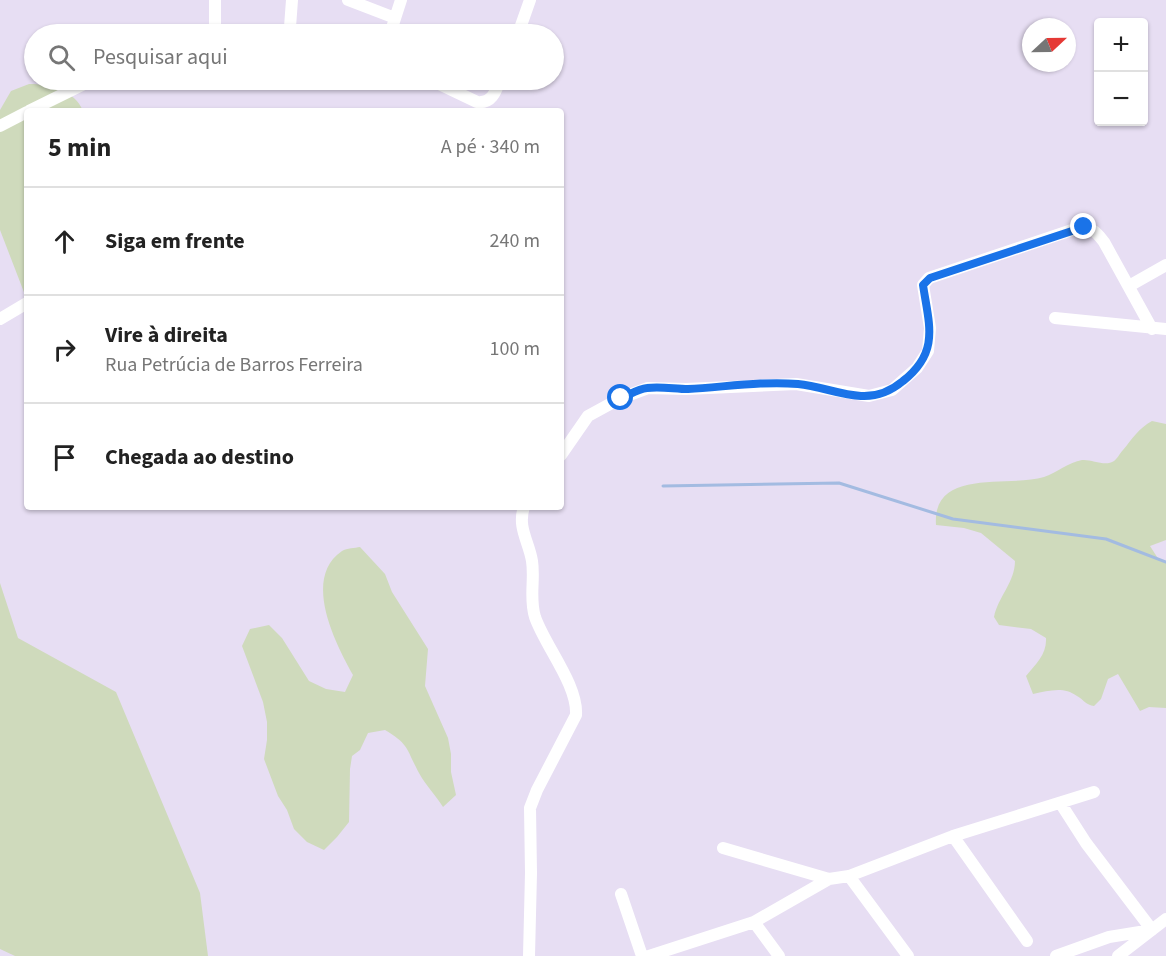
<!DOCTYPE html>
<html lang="pt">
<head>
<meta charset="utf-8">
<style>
	body { margin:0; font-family:"Source Sans 3",sans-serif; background:#f6f6f6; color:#222 }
	.controls { position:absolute; right:18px; top:18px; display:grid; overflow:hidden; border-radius:6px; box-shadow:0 2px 4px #0004 }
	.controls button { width:54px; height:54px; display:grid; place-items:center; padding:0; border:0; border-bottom:2px solid #e0e0e0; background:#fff; color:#222; font:30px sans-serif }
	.compass { position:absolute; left:1022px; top:18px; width:54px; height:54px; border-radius:50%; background:#fff; box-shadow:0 2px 4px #0004; rotate:68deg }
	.stop { position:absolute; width:18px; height:18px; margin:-14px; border:4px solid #1a73e8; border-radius:50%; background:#fff }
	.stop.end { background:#1a73e8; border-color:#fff; box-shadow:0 2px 6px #0008 }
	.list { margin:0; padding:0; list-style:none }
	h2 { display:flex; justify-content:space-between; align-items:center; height:78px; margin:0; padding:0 24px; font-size:26px }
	h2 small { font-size:20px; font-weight:400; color:#767676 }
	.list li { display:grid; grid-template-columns:39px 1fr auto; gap:18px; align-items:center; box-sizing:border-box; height:108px; padding:0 24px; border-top:2px solid #e0e0e0 }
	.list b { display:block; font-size:22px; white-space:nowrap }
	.list p { margin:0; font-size:20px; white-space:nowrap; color:#767676 }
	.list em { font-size:20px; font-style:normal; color:#767676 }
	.icon { flex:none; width:33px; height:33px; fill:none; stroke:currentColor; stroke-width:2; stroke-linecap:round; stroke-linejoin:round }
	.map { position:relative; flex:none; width:1166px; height:956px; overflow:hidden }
	.search { position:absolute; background:#fff; box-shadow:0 2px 4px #0004; left:24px; top:24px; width:540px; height:66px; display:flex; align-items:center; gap:15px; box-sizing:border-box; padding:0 21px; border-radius:33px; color:#767676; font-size:22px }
	.panel { position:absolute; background:#fff; box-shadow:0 2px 4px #0004; left:24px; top:108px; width:540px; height:402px; border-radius:6px }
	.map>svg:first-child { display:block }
</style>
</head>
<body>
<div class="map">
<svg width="1166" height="956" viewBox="0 0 1166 956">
	<rect width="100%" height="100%" fill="#e7def3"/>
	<path fill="#cfdabc" d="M29,84C49,84 75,90 83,111H27V300L0,230V110L11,91Z
		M1152,421L1166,424V540L1150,546L1159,560L1166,562V708L1149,707L1140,711L1118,674L1108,679L1101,699L1094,706C1086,705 1084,700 1077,696C1063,686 1049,691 1033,694L1026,676C1036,664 1047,654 1046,638L1031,629L999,625L994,617C998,597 1015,582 1015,561L981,533L964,528L936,525C932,467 1009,488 1044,477C1056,473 1069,462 1082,460C1092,459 1105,467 1114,461C1117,459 1120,453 1123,450C1132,439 1139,428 1152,421Z
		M360,547L385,574L392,592L428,649L425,686L448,738L451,754V772L456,795L443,807C436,796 425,784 419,773C406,749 410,745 385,730L368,733L360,750L352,756L350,769L349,822L337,837L324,850L307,842L294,829L287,810L278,796L264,759L267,740V722L263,702L242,646L250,629L269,625L282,638L309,681L326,689L345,692L353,675C335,643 302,578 342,551C347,548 355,548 360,547Z
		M0,583L18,638L116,692L200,893L208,956H15L0,949Z"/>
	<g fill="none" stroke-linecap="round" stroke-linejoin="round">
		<path stroke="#a3bbe1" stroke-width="3" d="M663,486L839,483L953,519L1106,539L1166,562"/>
		<path stroke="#fff" stroke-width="12" d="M215,0V34
			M348,0L395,18
			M286,34L290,27L292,0
			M390,34L401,0
			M518,34L530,0
			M431,80L477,102C492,104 496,91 500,80
			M29,111L92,80
			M0,126L27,112
			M1129,286L1166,265
			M1055,318L1166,329
			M0,319L27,303
			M561,455L588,416L621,398L648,388L686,389L796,384L869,396L892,390L917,368L928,351L930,328L923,285L929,278L1075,229C1090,226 1095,230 1104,242L1152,329
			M524,507C517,527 529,542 532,561C535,580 529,598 535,617C545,646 578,685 576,715L537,790L530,808L531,873L529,956
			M953,836L1027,941
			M723,848L829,879
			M849,876L908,956
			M621,894L642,956
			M754,922L779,956
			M649,956L754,922L829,879L849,876L953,836L1094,792
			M1056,956L1109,937L1152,930L1086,843L1061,804
			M1118,956L1166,919"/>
	</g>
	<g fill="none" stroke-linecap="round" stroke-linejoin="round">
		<path stroke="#1a73e8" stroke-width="8" d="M621,398C629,395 638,389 647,388C660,386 675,389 688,389C725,387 762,381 798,384C820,386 840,395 861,396C878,397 891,391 903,381C940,352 929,325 923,285L930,278L1084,227"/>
	</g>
</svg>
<div class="controls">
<button>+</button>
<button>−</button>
</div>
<svg class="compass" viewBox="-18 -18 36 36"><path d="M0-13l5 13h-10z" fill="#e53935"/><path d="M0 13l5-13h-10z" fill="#767676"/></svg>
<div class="stop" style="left:621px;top:398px"></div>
<div class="stop end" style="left:1084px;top:227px"></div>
<div class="search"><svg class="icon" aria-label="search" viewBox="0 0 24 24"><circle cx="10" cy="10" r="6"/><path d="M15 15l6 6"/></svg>Pesquisar aqui</div>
<section class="panel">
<h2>5 min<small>A pé · 340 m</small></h2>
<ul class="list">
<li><svg class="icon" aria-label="ahead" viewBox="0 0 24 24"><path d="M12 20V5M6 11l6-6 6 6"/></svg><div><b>Siga em frente</b></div><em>240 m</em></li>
<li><svg class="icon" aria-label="right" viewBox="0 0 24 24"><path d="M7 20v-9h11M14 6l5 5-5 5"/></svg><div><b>Vire à direita</b><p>Rua Petrúcia de Barros Ferreira</p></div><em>100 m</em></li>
<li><svg class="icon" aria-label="arrive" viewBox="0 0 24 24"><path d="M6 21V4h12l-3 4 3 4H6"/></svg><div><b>Chegada ao destino</b></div></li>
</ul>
</section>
</div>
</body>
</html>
